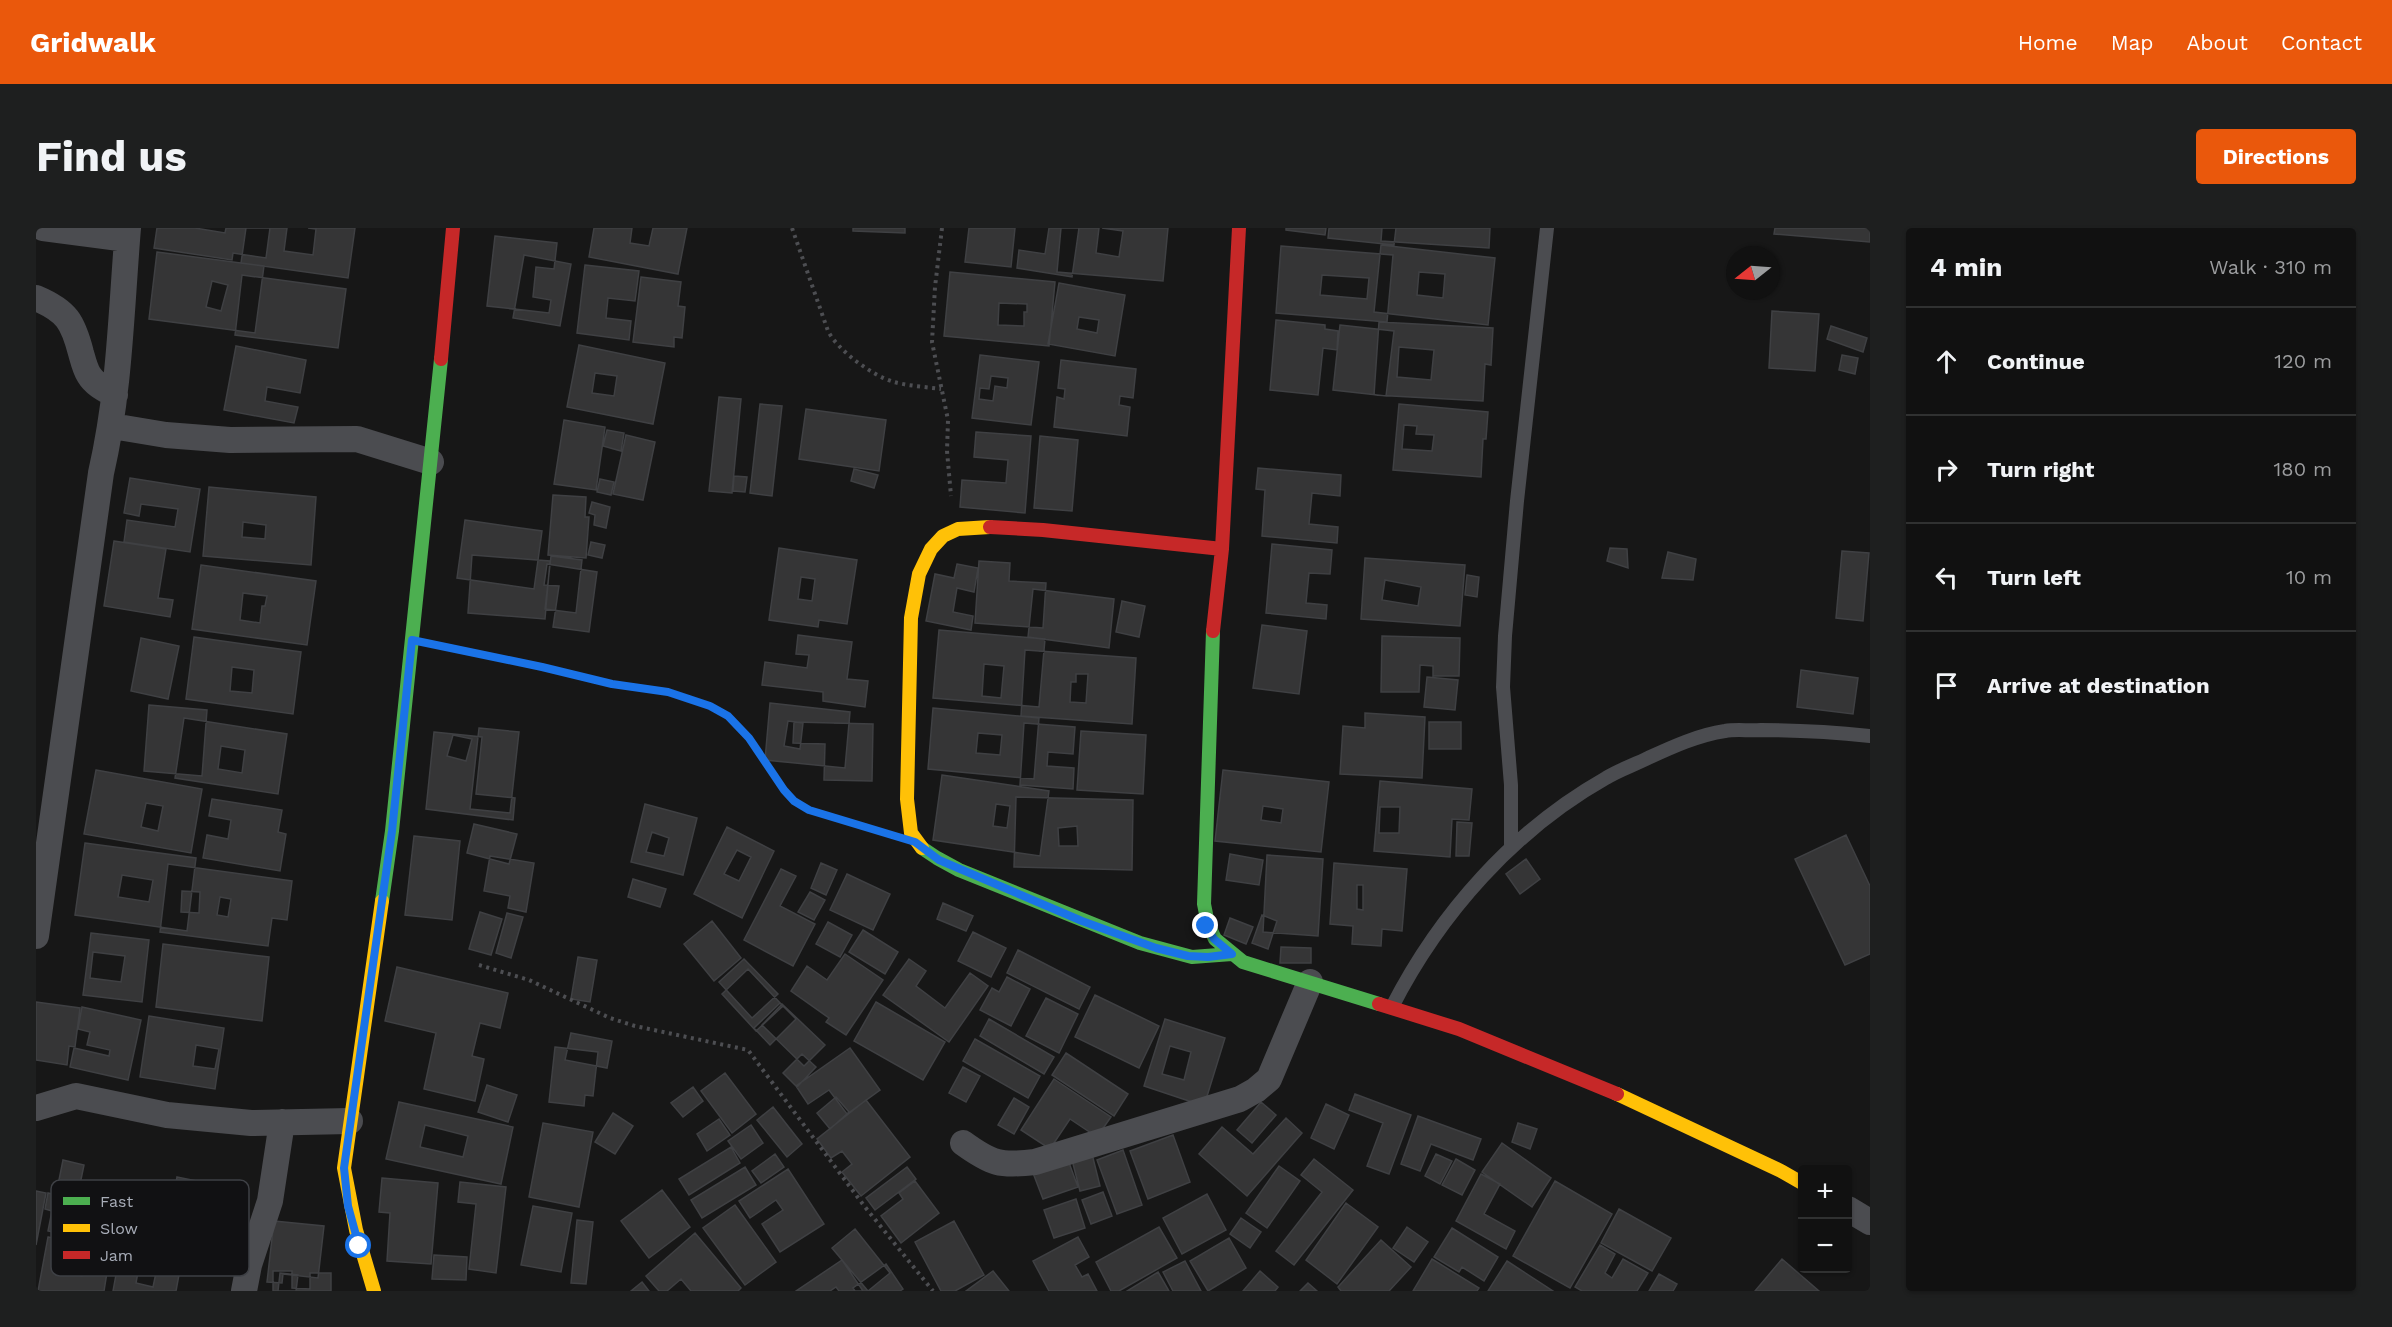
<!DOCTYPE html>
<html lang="en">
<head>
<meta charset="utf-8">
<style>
	body { margin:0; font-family:"Work Sans",sans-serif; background:#1e1f1f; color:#f1f3f6 }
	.controls { position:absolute; right:18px; bottom:18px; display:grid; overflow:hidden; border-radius:6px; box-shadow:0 2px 4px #0004 }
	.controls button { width:54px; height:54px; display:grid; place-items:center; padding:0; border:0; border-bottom:2px solid #303131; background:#111; color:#f1f3f6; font:30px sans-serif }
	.compass { position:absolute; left:1690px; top:18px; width:54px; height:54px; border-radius:50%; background:#111; box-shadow:0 2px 4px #0004; rotate:253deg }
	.stop { position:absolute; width:18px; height:18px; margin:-14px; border:4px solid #1a73e8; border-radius:50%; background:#fff }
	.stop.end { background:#1a73e8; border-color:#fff; box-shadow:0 2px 6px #0008 }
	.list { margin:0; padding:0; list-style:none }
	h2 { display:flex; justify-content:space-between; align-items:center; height:78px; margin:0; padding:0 24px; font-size:26px }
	h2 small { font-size:20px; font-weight:400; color:#9c9d9f }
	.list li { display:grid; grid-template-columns:39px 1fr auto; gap:18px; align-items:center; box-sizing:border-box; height:108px; padding:0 24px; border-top:2px solid #303131 }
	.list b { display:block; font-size:22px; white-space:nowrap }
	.list em { font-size:20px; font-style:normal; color:#9c9d9f }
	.icon { flex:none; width:33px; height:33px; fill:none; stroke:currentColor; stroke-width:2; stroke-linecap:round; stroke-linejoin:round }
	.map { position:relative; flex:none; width:1834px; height:1063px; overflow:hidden; border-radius:6px }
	header { display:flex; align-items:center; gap:36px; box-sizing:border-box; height:84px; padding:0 30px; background:#ea580c; color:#fff }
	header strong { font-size:28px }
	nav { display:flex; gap:33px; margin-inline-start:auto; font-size:21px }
	.intro { display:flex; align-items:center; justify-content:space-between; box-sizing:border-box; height:144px; padding:0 36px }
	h1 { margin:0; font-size:42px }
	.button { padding:15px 27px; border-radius:6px; background:#ea580c; color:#fff; font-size:21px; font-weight:700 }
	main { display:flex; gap:36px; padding:0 36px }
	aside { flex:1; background:#111; border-radius:6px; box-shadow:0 2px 4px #0004 }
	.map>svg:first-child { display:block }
</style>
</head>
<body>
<header>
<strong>Gridwalk</strong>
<nav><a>Home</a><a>Map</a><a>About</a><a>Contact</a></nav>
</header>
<div class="intro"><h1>Find us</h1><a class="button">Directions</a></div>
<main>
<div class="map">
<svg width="1834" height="1063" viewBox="0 0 1834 1063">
	<rect width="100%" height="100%" fill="#171717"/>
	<path fill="#353536" stroke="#3f4043" stroke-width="1.5" fill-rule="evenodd" d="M121,0H159L189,5L190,0H234L230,30L197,25L196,32L118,20Z
		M210,0H251L248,23L277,27L280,1L272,0H319L312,50L205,35Z
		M558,0H596L594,15L613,18L617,0H651L642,46L553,29Z
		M817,0H869V5L817,3Z
		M933,0H979L975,39L929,34Z
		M1013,0H1043L1036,49L981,40L983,22L1009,26Z
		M1025,0H1063L1060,25L1083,29L1087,3L1066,0H1132L1127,53L1021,44Z
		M1250,0H1290L1289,7L1250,2Z
		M1293,0H1360L1358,17L1292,10Z
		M1346,0H1454L1453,20L1345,13Z
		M1739,0H1834V14L1738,6Z
		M459,8L521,15L518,41L500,39L497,69L515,72L513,85L451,78Z
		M1345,17L1459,30L1452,97L1338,84ZM1383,44L1409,46L1407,70L1381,67Z
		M1245,18L1357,27L1351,94L1240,85ZM1286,47L1333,50L1331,71L1284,67Z
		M121,24L228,38L219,105L113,91ZM176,53L192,57L185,83L170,79Z
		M488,27L535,36L524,98L477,90Z
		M549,37L603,43L599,73L572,70L570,90L595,93L593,112L541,105Z
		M914,44L1019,54L1013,118L908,108ZM963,75L991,76V84H988V98L962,97Z
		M206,47L310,61L302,120L199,107Z
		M605,49L645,54L642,78L649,79L646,110L638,109V119L597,114Z
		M1023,55L1089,67L1079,128L1012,116ZM1043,89L1063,92L1061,105L1041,101Z
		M1736,83L1783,86L1779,143L1733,140Z
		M1240,92L1289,97V101L1302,103L1301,122L1287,120L1282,167L1234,162Z
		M1343,94L1457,100L1455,137L1449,136L1447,173L1338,167ZM1363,119L1398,122L1395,152L1361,149Z
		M1304,97L1358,103L1350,168L1297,162Z
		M1795,98L1831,110L1827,124L1791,111Z
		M543,117L629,135L617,196L531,179ZM559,145L581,148L578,168L556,165Z
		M200,118L270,132L264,165L231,159L229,173L262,179L258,195L188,182Z
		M944,127L1003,134L995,197L936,190ZM955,148L972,150L971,160L959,158L957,173L943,171L944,160L953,161Z
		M1806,127L1822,130L1819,146L1803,142Z
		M1025,132L1100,141L1097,170L1084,168L1083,177L1094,179L1091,208L1018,199L1021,169L1028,171L1029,161L1022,160Z
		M683,169L705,171L696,265L673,263Z
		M724,176L746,178L736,268L714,265Z
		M1363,176L1452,184L1450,211H1447L1445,249L1357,242ZM1368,197L1381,198L1380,206L1398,207L1396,223L1366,221Z
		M770,181L850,192L843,243L763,231Z
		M528,192L569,199L560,262L518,256Z
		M571,202L588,205L585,223L567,218Z
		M940,204L995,208L989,285L924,279L926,252L970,255L972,232L938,229Z
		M590,207L619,214L607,272L577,266Z
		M1004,208L1042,212L1036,283L998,280Z
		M1222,240L1305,247L1304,268L1276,265L1273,296L1302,299L1301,315L1226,308L1229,262L1220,261Z
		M818,241L842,247L838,260L815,253Z
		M698,248L711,249L709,264L697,263Z
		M94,250L164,261L154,324L88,314L91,292L139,299L142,281L105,276L103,288L88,285Z
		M564,251L578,254L575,267L561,264Z
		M173,259L280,269L275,337L167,328ZM207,294L230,297L229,311L206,309Z
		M517,267L550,269L549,289H553L550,330L512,327Z
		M556,274L574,279L570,300L558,297L559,287L553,285Z
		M429,292L506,303L498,361L421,350Z
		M78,313L130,321L122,370L137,372L134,389L68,378Z
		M555,314L569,317L566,330L552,327Z
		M1236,316L1296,322L1294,346L1273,345L1270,375L1291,377L1290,391L1230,385Z
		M743,320L821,332L811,396L783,392L782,399L733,392ZM765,349L779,351L776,373L762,371Z
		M1574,320L1591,321L1592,340L1571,333Z
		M1806,323L1833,325L1827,393L1800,390Z
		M1632,324L1660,331L1657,352L1626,350Z
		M436,327L514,333L509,391L432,385Z
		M515,328L546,332L540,385L509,381Z
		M1329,330L1429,337L1424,398L1325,391ZM1349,352L1385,359L1382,378L1346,372Z
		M943,333L974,335L973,353L1010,355L1007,400L939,395Z
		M511,336L561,344L553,404L517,399L523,358L508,357Z
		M921,336L942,340L938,364L921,360L917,384L937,388L935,402L890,393L899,346L918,350Z
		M165,337L280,353L271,417L156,401ZM207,365L231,368L229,378H226L224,395L204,392Z
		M1431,347L1443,349L1441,369L1429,367Z
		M997,361L1078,371L1073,420L992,409Z
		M1086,373L1109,378L1103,409L1080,404Z
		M1226,397L1271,403L1263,466L1217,460Z
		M903,402L1009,411L1003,479L897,470ZM948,436L968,438L965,470L946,468Z
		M762,407L816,414L811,451L832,453L829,479L787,473V464L726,457L729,434L771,440L773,427L760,426Z
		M1346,408L1424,410L1423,448H1397V438L1384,437L1383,464H1345Z
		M158,409L265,424L257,486L150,471ZM196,439L218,442L216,465L194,463Z
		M105,410L143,418L132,471L95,463Z
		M989,422L1100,430L1096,496L985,488ZM1040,446H1052L1050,475L1034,474L1035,454H1040Z
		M1765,442L1822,450L1817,486L1761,479Z
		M1391,449L1422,452L1419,482L1388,479Z
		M734,475L814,484L809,540L729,532ZM752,493L767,495L764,521L748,518Z
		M113,477L171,482L166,548L108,543Z
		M897,480L1003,490L998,551L892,541ZM942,505L966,507L964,527L940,525Z
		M1329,485L1389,489L1386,550L1304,546L1307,498L1329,500Z
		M148,490L251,506L242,566L139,550ZM185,518L209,522L206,545L182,541Z
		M758,494L837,496L836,553L788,552L789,516L757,515Z
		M1393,494H1425V521H1393Z
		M988,495L1039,499L1037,526L1012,524L1011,538L1038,540L1037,561L984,557Z
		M443,500L483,504L474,585L434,581Z
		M1045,503L1110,507L1107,566L1041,562Z
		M398,504L446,509L440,566L479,570L477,592L390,581Z
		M417,507L436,511L430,533L411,528Z
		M60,542L166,561L155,625L48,606ZM110,575L127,578L122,603L105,599Z
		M1187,542L1293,554L1285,624L1179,613ZM1227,578L1247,581L1245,595L1225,592Z
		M906,547L1013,563L1004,628L897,612ZM960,576L974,578L971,600L957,598Z
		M1344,553L1436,561L1433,592L1416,591L1414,629L1338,623ZM1344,579H1364L1363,605H1343Z
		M980,569L1097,572L1096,642L978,639ZM1041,598L1042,618H1023L1022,600Z
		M176,571L246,582L242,604L250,606L244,643L167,630L171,607L192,611L195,592L173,588Z
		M609,576L661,590L647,647L595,634ZM616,604L633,610L628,628L610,624Z
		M1421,594L1436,595L1433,628H1420Z
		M438,596L481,606L473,636L431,625Z
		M691,599L738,623L706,690L658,666ZM701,622L715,629L703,653L688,646Z
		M1810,607L1834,658V726L1809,737L1759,631Z
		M378,608L424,613L416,692L369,687Z
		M49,615L160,630L151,703L39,687ZM86,647L117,652L113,674L82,669Z
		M1194,626L1227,632L1223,657L1190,652Z
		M1231,627L1287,631L1282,708L1227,704Z
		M454,628L498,635L490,684L472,680L474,668L448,663Z
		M1490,631L1504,651L1484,666L1470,646Z
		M785,635L801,642L790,667L775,660Z
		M1298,635L1371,641L1366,703L1346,701L1345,718L1316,716L1317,698L1294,696ZM1321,657H1327V682L1321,681Z
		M132,636L256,653L251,692L236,690L232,718L124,704ZM146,663L164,664L163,685L145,684ZM184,669L195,671L192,689L181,687Z
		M745,641L760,648L744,678L779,696L757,738L708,712Z
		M811,646L854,666L837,702L794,682Z
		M597,651L630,661L624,679L592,669Z
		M774,664L789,672L778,692L762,684Z
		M907,675L937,688L930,703L901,691Z
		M444,684L466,691L455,727L433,721Z
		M471,685L487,689L475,730L460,725Z
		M1226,687L1241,693L1232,721L1216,715Z
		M1194,690L1217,699L1210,716L1188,707Z
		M676,693L705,730L678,753L648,716Z
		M792,694L816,707L804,729L780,716Z
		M827,702L862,724L849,746L813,724Z
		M937,704L970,720L955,749L922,733Z
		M55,705L113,712L106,774L47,767ZM57,724L89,728L85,754L54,750Z
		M127,716L233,729L226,793L120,779Z
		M1245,719L1275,720V735H1244Z
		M982,722L1054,759L1043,781L971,745Z
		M809,726L847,752L810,807L790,794L793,790L755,763L771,738L791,752Z
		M542,729L561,732L554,774L535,771Z
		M708,731L742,766L716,790L683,754Z
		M873,731L890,743L880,758L909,780L934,745L952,758L913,814L847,767Z
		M361,739L472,765L464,800L444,795L436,828L448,831L439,873L388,861L400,805L349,793Z
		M712,741L747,778L720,803L686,766Z
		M971,749L994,761L975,798L944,782L956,760L963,764Z
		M1059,767L1123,798L1103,840L1039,809Z
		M1010,770L1042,786L1023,825L990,808Z
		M0,774L44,780L39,819L33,818L31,837L0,832Z
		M840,774L909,814L887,852L818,813Z
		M744,775L760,791L734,817L718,800Z
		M746,776L789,817L768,838L726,797Z
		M46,779L105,792L92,852L34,839L38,820L73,828L74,822L51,817L54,804L42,801Z
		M113,788L188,800L179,861L104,849ZM160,817L183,821L179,841L157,838Z
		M953,791L1018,829L1008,846L944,808Z
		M1129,791L1189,810L1168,878L1108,858ZM1134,818L1155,824L1148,852L1126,846Z
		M535,805L576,813L571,840L529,832Z
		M939,811L1004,848L992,870L927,833Z
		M519,819L562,824L557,868L549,867L548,878L513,874Z
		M814,820L844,862L811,886L793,862L772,876L760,858Z
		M1030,825L1092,866L1078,888L1016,847Z
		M766,826L780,839L761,859L747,845Z
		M927,839L944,848L930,874L913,865Z
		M689,845L720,886L696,905L665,863Z
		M1018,851L1075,889L1061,909L1034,891L1014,921L985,902Z
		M451,857L481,867L472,894L442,884Z
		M657,859L667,873L647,889L635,875Z
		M1319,866L1375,887L1353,946L1331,938L1347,895L1313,882Z
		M800,869L813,884L794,901L781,885Z
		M978,870L993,879L978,906L962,897Z
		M830,872L874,929L825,968L806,944L816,936L806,923L795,930L781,911Z
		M363,874L477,899L465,956L350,931ZM389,897L432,908L427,929L384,919Z
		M1225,874L1240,887L1216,915L1201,902Z
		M1290,876L1313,887L1298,921L1275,910Z
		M737,879L766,916L751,929L721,892Z
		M577,885L597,898L579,926L559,914Z
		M1382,888L1445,911L1437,932L1395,916L1384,943L1365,936Z
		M1250,890L1266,905L1211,968L1163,926L1186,899L1217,926Z
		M683,891L694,907L671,923L661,906Z
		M507,895L557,904L543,979L493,969Z
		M1482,895L1501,901L1494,921L1476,914Z
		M715,897L727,915L705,931L692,913Z
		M1137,907L1154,954L1112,971L1094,923Z
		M1466,915L1515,950L1496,979L1446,944Z
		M695,919L704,935L653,967L643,951Z
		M1087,922L1106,977L1081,986L1061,932Z
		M739,926L748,939L725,955L716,943Z
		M1056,926L1064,958L1044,963L1036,932Z
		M1400,926L1416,933L1404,956L1389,948Z
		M1278,931L1317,962L1258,1037L1240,1023L1286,964L1265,947Z
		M1420,931L1439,942L1426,967L1406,957Z
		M27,932L48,937L42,966L84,975L75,1016L12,1003L16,983L9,981L12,965L20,967Z
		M1032,932L1042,959L1007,971L997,945Z
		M1243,938L1264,953L1231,1000L1210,985Z
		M709,939L720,957L666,990L655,972Z
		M871,939L880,951L839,982L830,970Z
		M752,941L788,996L744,1024L726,996L747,982L740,972L714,990L703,973Z
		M1445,946L1464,956L1448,986L1479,1003L1470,1021L1420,993Z
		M141,949L161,953L155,981L136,977Z
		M346,950L402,955L395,1036L351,1033L354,985L343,984Z
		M879,953L903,985L865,1015L845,988L867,971L863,965Z
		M1519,953L1576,986L1534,1060L1477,1028Z
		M424,954L470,959L460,1045L433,1041L440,976L422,974Z
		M626,962L654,999L613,1030L585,993Z
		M0,963L10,965L0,1017Z
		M1067,964L1076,988L1055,996L1046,972Z
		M1171,966L1190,1002L1146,1026L1127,990Z
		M94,971L155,982L140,1063H77ZM106,1022L124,1026L117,1059L100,1055Z
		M1040,971L1049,1000L1018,1010L1008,982Z
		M1310,975L1342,999L1301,1056L1270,1032Z
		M699,977L740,1034L709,1057L667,1000Z
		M497,978L536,985L525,1044L485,1037Z
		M1583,981L1635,1010L1616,1043L1565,1015Z
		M1205,990L1225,1004L1214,1020L1194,1006Z
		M541,992L557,994L550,1056L535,1055Z
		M238,993L288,998L282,1050L247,1046L246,1055L231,1054Z
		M918,993L948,1047L919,1063H905L879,1014Z
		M1123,999L1141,1030L1083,1063H1075L1060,1034Z
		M1371,999L1392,1014L1378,1034L1357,1020Z
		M1416,1000L1462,1029L1448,1053L1426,1039L1423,1044L1398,1029Z
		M819,1001L854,1045L832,1063L796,1020Z
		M659,1005L705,1060L702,1063H655L645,1051L631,1063H623L610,1048Z
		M12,1009L34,1013L28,1044L46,1048L52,1016L75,1020L68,1063H2Z
		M1042,1009L1053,1029L1039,1037L1046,1049L1052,1046L1061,1063H1013L997,1033Z
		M1193,1010L1210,1040L1172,1063L1154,1033Z
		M1345,1012L1375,1039L1353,1063H1305L1302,1059Z
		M1564,1017L1579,1026L1569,1045L1576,1050L1587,1031L1612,1045L1601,1063H1546L1539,1059Z
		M398,1027L431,1029L430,1052L396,1051Z
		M1396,1031L1443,1060L1441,1063H1377Z
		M1746,1031L1783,1063H1719Z
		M806,1032L827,1063H803L800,1059L794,1063H760Z
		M1149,1033L1165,1063H1137L1127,1044Z
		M1471,1033L1517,1063H1452Z
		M850,1036L867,1061L864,1063H819L817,1060Z
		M237,1043H256V1060L274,1061V1045H295V1063H237Z
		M957,1043L973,1063H930Z
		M1224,1043L1242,1059L1239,1063H1207Z
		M1122,1044L1133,1063H1091Z
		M244,1045L262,1047L260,1063H242Z
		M1623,1046L1641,1056L1637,1063H1613Z
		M606,1054L613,1063H595Z
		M1272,1055L1281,1063H1264Z"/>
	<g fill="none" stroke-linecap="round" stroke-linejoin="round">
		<path stroke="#4d4e52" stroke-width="4" stroke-dasharray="3 4.5" stroke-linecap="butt" d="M756,0L792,103C802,123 837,148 858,154C873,158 890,159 905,161
			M906,0L899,59L896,114L912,192L911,223L915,268
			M409,419L576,456L632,464L674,478L692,488L713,509L757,573L773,582L839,602
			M443,737L493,752L574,790L599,798L712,822L829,979L897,1063"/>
		<path stroke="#4b4c50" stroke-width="14" d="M1475,620V557L1467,459L1469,408L1481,273L1511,0
			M1356,779C1404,685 1478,602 1570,550C1583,542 1598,537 1612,530C1636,519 1662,507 1689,503C1700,501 1713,503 1725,502C1762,502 1797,504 1834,508"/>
		<path stroke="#4b4c50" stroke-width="26" d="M7,0L91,11
			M0,70C31,83 37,94 45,125C47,132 49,141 53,147C59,157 70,162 79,167
			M76,198L130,207L194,212L321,211L395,234
			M0,708L65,245C84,162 85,84 92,0
			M0,880L40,868L131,887L215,895L314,893
			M927,915C956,936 964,938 999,934L1204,871L1220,862L1233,851L1274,754
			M1812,981L1834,994
			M208,1063L213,1037L234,973L246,894"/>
		<path stroke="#4caf50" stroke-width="14" d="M1177,403L1168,676L1172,696L1179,711L1207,734L1343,776
			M886,620L901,630L923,642L1104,715L1156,729L1196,726
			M346,673L356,603L405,131"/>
		<path stroke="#ffc107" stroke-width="14" d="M886,620L875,605L871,571L875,390L883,346L895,321L907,308L922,301L954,299
			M1581,866L1745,943L1766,955
			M338,1063L320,1002L308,940L346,673"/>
		<path stroke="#c62828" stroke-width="14" d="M405,131L417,0
			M954,299L1007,302L1186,321
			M1177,403L1186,321L1203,0
			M1343,776L1423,801L1581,866"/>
	</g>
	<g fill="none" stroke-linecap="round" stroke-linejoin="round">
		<path stroke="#1a73e8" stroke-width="8" d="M323,1018L312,978L308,940L356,603L376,412L506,439L576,456L632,464L674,478L692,488L713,510L748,562L758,573L773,582L879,614L903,632L1046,693L1120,720L1152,728L1172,729L1196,726L1178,711L1170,698"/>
	</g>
	<rect x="15" y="952" width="198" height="96" rx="9" fill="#111113" stroke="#3e4045" stroke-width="1.5"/>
	<rect x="27" y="969" width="27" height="8" fill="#4caf50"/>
	<rect x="27" y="996" width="27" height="8" fill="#ffc107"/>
	<rect x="27" y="1023" width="27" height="8" fill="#c62828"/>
	<g font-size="16" fill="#a8adb8">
		<text x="64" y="979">Fast</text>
		<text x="64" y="1006">Slow</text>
		<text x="64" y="1033">Jam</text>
	</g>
</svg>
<div class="controls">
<button>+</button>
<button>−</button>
</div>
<svg class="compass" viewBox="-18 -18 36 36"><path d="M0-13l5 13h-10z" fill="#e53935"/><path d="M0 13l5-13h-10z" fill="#9c9d9f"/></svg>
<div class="stop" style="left:323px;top:1018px"></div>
<div class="stop end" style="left:1170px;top:698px"></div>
</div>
<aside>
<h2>4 min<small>Walk · 310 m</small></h2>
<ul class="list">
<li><svg class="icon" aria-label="ahead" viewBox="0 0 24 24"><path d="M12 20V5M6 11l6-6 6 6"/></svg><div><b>Continue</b></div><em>120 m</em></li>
<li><svg class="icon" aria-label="right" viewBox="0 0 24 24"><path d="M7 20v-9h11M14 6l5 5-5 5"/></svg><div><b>Turn right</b></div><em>180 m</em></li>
<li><svg class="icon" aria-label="left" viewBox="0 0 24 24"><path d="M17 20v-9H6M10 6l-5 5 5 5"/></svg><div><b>Turn left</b></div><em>10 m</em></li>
<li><svg class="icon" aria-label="arrive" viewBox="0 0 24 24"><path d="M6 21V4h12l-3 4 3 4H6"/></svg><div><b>Arrive at destination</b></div></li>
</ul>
</aside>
</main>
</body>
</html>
